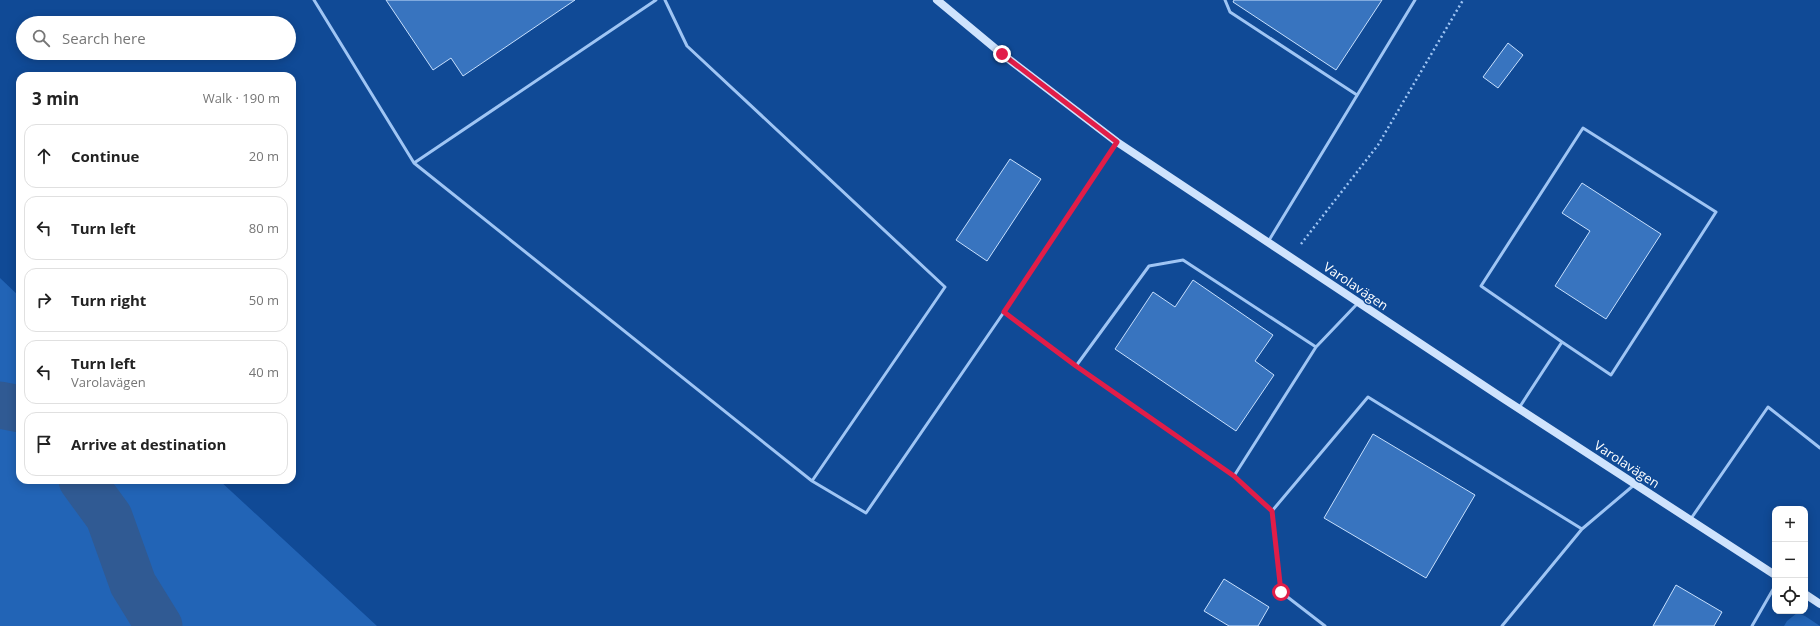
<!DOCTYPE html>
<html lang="en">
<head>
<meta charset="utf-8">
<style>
	body { margin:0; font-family:"Open Sans",sans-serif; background:#f2f2f2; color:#222 }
	.controls { position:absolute; right:12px; bottom:12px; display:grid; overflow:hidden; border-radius:8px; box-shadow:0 2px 10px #0003 }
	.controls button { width:36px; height:36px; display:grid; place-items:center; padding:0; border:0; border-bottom:1px solid #e0e0e0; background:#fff; color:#222; font:20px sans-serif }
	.stop { position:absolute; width:12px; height:12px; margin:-9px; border:3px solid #e11d48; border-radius:50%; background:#fff }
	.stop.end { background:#e11d48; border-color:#fff; box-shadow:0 1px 4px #0008 }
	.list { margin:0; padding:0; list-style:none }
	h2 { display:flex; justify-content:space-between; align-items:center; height:52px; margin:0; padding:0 16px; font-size:17px }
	h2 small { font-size:13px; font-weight:400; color:#767676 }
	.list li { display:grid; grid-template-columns:26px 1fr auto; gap:12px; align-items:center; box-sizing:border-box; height:64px; margin:0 8px 8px; padding:0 8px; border:1px solid #e0e0e0; border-radius:12px }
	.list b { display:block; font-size:15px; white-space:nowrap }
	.list p { margin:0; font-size:13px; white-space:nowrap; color:#767676 }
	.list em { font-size:13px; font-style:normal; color:#767676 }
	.icon { flex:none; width:22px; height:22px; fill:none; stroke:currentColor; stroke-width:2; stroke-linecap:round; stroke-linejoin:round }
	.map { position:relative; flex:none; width:1820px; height:626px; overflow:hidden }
	.search { position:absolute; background:#fff; box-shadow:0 2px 10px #0003; left:16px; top:16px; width:280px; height:44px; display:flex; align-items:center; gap:10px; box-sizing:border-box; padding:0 14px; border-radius:22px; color:#767676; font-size:15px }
	.panel { position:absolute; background:#fff; box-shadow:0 2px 10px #0003; left:16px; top:72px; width:280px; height:412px; border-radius:12px }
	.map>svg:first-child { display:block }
</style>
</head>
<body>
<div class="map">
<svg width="1820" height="626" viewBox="0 0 1820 626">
	<rect width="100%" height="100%" fill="#104a96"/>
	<path fill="#2264b6" d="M0,278L20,297V480H219L377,626H0Z
		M1797,613L1805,616L1820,626H1784L1787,621Z"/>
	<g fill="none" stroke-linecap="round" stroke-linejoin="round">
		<path stroke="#305a93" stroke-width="47" d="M0,405L20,409
			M82,480L109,517L133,584L159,626"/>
	</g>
	<path fill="#3874bf" stroke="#c7e0fe" d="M386,0H575L463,76L451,58L433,70Z
		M1234,0H1382L1336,70L1233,2Z
		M1508,43L1523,55L1498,88L1483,77Z
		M1010,159L1041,179L987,261L956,240Z
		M1582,183L1661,234L1606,319L1555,286L1590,231L1562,213Z
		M1193,280L1273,335L1255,361L1274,375L1236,431L1115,349L1153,292L1175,307Z
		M1373,434L1475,495L1426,578L1324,518Z
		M1224,579L1269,607L1258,626H1229L1204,611Z
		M1676,585L1722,612L1714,626H1653Z"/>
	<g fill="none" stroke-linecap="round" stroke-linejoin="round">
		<path stroke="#9fc5f4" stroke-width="2.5" stroke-dasharray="2 3" stroke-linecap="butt" d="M1301,244L1378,145L1463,0"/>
		<path stroke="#9fc5f4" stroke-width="3" d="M314,0L414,163L812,481L866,513L1004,312L1116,143
			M665,0L687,46L945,287L812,481
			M1225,0L1230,12L1357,95
			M414,163L656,0
			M1268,242L1415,0
			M1004,312L1076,366L1234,476L1316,347L1358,303
			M1076,366L1149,266L1183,260L1316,347
			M1519,408L1562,342L1481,286L1583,128L1716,212L1611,375L1562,342
			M1234,476L1272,511L1281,592L1325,626
			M1272,511L1368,397L1582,529
			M1690,520L1768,407L1820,448
			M1502,626L1582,529L1634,485
			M1752,626L1775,586"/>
		<path stroke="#cfe3fd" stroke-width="8" d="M937,0L1002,54L1117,142L1504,399L1775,575
			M1805,594L1820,604"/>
	</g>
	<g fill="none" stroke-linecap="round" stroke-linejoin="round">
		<path stroke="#e11d48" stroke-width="5" d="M1002,54L1117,142L1004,312L1076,366L1234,476L1272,511L1281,592"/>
	</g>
	<g text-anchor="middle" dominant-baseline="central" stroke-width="3" stroke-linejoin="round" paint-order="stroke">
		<g font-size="13" fill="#fff" stroke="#104a96">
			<text transform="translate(1356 286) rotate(34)">Varolavägen</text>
			<text transform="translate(1627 464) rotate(33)">Varolavägen</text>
		</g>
	</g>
</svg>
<div class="controls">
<button>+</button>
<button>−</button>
<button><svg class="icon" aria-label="locate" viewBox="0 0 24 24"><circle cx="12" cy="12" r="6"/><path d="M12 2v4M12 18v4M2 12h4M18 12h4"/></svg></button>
</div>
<div class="stop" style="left:1281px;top:592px"></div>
<div class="stop end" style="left:1002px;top:54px"></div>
<div class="search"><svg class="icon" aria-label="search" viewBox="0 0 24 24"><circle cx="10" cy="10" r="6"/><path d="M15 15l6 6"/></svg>Search here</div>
<section class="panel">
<h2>3 min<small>Walk · 190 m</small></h2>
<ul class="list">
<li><svg class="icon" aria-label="ahead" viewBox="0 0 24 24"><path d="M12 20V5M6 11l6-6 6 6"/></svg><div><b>Continue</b></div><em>20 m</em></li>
<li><svg class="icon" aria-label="left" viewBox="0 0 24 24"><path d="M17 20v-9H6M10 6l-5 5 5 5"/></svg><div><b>Turn left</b></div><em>80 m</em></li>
<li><svg class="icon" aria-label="right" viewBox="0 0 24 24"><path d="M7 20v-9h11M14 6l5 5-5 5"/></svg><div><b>Turn right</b></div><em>50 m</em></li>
<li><svg class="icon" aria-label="left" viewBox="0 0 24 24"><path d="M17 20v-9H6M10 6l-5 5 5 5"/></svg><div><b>Turn left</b><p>Varolavägen</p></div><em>40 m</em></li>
<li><svg class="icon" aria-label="arrive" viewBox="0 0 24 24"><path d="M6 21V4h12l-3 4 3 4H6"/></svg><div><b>Arrive at destination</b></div></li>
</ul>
</section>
</div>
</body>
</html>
